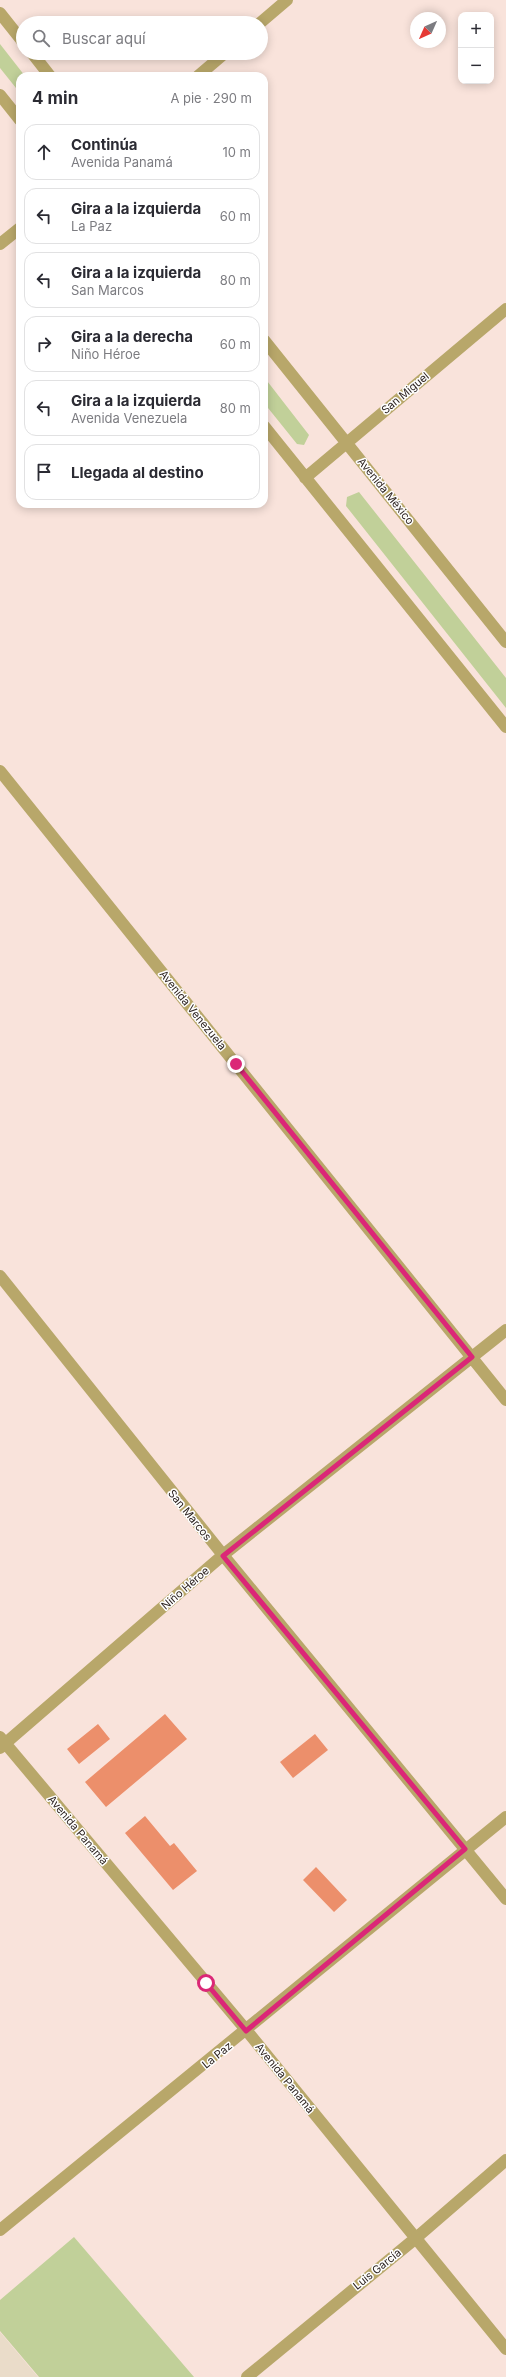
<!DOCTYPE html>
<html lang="es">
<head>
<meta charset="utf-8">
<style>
	body { margin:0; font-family:Inter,sans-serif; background:#f2f2f3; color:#2b2b33 }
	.controls { position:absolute; right:12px; top:12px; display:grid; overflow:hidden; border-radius:8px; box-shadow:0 2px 10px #0003 }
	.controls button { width:36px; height:36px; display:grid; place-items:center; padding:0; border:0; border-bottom:1px solid #e1e1e2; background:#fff; color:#2b2b33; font:20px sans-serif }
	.compass { position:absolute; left:410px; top:12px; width:36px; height:36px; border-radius:50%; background:#fff; box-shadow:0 2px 10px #0003; rotate:225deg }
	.stop { position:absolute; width:12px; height:12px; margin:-9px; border:3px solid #db2777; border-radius:50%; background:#fff }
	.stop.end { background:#db2777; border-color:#fff; box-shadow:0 1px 4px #0008 }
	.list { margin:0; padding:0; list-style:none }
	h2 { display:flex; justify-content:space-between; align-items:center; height:52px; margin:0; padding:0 16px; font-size:17px }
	h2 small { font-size:13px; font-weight:400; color:#7c7c81 }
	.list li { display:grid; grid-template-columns:26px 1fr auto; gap:12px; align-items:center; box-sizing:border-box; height:56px; margin:0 8px 8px; padding:0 8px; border:1px solid #e1e1e2; border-radius:12px }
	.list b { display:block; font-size:15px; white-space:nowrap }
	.list p { margin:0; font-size:13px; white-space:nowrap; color:#7c7c81 }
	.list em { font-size:13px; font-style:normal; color:#7c7c81 }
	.icon { flex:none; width:22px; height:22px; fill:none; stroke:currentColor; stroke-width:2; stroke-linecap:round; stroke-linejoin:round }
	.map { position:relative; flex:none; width:506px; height:2377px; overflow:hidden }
	.search { position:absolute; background:#fff; box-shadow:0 2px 10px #0003; left:16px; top:16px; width:252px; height:44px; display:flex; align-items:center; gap:10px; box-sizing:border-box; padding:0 14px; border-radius:22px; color:#7c7c81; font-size:15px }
	.panel { position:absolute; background:#fff; box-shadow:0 2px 10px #0003; left:16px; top:72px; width:252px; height:436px; border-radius:12px }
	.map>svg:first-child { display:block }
</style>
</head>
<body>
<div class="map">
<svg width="506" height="2377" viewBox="0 0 506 2377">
	<rect width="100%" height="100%" fill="#f9e3db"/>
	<path fill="#eadcc9" d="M0,2332L38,2377H0Z"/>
	<path fill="#c1d099" d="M0,44L25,76H20V93L0,68Z
		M264,377L309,435L304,445L297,444L264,403Z
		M359,492L506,678V708L346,506L347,497Z
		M74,2237L194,2377H39L0,2331V2300Z"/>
	<path fill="#ec8f6b" d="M165,1714L187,1739L106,1807L85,1782Z
		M98,1724L110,1739L79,1764L67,1749Z
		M315,1734L328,1750L293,1778L280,1762Z
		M145,1816L170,1846L174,1843L197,1871L173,1890L125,1833Z
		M316,1867L347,1900L334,1912L303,1880Z"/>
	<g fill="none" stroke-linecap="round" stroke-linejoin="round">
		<path stroke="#b8a76a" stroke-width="12" d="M0,13L23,42
			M260,23L287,0
			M32,53L50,76
			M198,76L225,53
			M0,95L20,120
			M0,244L20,228
			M264,340L506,642
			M264,426L506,727
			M305,478L506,309
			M0,771L506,1400
			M0,1276L223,1555L506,1899
			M0,1737L247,2031L506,2349
			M0,1748L223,1555L506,1330
			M0,2230L506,1817
			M247,2377L416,2238L506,2160"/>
	</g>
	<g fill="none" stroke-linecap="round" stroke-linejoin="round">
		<path stroke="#db2777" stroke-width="5" d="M206,1983L246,2031L465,1849L223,1556L472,1357L236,1064"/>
	</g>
	<g text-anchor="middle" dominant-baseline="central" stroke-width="3" stroke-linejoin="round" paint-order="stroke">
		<g font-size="11" fill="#2e2522" stroke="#fff">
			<text transform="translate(405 393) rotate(-40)">San Miguel</text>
			<text transform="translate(386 491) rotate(51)">Avenida México</text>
			<text transform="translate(193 1010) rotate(51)">Avenida Venezuela</text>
			<text transform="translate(190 1515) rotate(51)">San Marcos</text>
			<text transform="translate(185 1588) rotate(-41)">Niño Héroe</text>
			<text transform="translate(78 1830) rotate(50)">Avenida Panamá</text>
			<text transform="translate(217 2055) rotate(-39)">La Paz</text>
			<text transform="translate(285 2078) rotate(51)">Avenida Panamá</text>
			<text transform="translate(377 2269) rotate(-39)">Luis García</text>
		</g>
	</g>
</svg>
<div class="controls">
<button>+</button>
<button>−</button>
</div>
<svg class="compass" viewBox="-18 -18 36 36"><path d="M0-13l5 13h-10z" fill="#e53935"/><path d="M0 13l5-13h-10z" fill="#7c7c81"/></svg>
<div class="stop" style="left:206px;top:1983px"></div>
<div class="stop end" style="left:236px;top:1064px"></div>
<div class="search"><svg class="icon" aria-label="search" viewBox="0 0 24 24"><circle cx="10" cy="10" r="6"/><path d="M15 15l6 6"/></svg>Buscar aquí</div>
<section class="panel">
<h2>4 min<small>A pie · 290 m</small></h2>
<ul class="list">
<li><svg class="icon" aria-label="ahead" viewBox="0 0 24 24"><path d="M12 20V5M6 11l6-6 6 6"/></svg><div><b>Continúa</b><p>Avenida Panamá</p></div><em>10 m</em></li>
<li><svg class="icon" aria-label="left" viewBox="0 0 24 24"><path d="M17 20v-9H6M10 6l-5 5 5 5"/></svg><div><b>Gira a la izquierda</b><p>La Paz</p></div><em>60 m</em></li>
<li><svg class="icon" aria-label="left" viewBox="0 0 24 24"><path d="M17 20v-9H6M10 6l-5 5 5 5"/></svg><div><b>Gira a la izquierda</b><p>San Marcos</p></div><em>80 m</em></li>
<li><svg class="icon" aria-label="right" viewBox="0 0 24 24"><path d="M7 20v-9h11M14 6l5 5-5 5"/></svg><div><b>Gira a la derecha</b><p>Niño Héroe</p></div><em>60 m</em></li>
<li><svg class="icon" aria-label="left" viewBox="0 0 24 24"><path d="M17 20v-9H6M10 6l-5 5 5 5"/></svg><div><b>Gira a la izquierda</b><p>Avenida Venezuela</p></div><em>80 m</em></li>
<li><svg class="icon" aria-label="arrive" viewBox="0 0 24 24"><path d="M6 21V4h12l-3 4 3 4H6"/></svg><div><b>Llegada al destino</b></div></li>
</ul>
</section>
</div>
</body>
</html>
